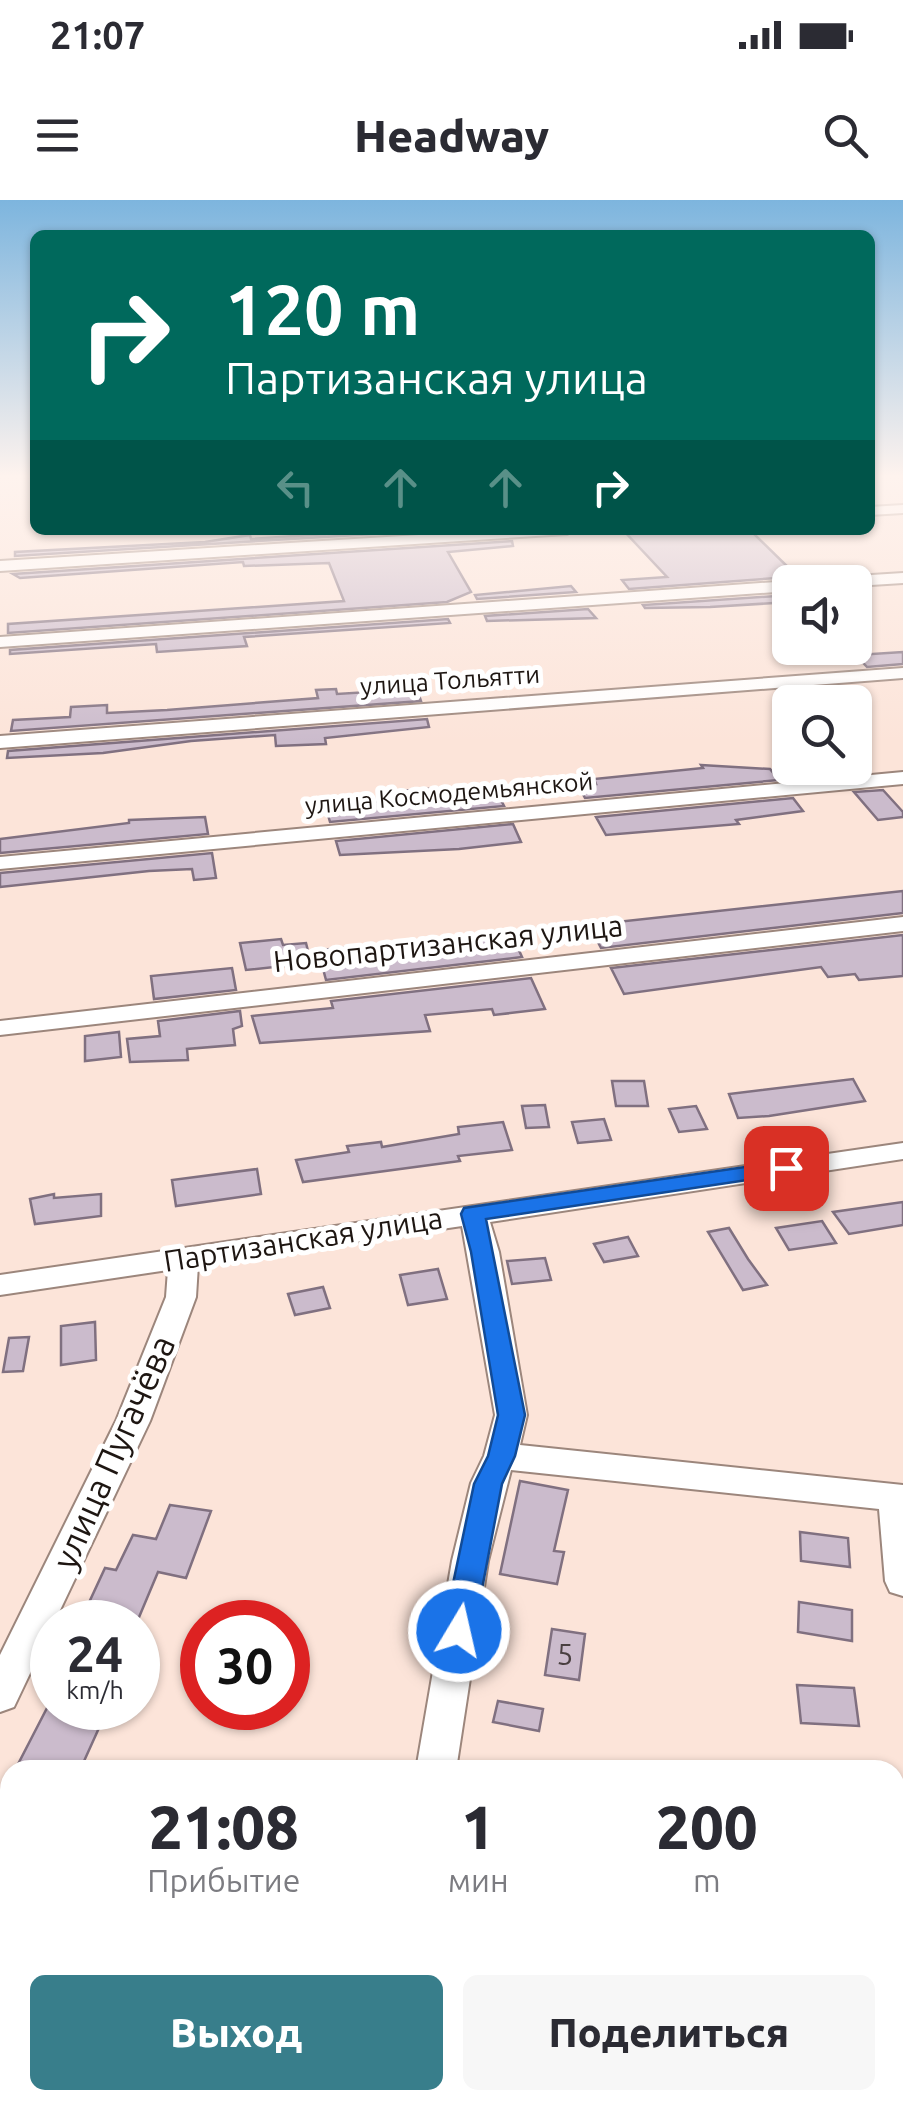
<!DOCTYPE html>
<html lang="ru">
<meta charset="utf-8">
<style>
:root{--surface:#fff;--page:#f7f7f7;--text:#2b2b33;--muted:#7c7c81;--accent:#387e8b}
body{margin:0;font-family:Ubuntu,sans-serif;background:var(--page);color:var(--text);height:100vh;display:flex;flex-direction:column;font-size:38px;white-space:nowrap}
*{box-sizing:border-box;margin:0}
p{font-size:32px;color:var(--muted)}
.icon{flex:none;width:55px;height:55px;fill:none;stroke:currentColor;stroke-width:2;stroke-linecap:round;stroke-linejoin:round}
.map{position:relative;flex:1;overflow:hidden}
.side{position:absolute;left:0px;top:1560px;width:905px;height:350px;display:flex;flex-direction:column;background:var(--surface);border-radius:30px 30px 0 0;box-shadow:0 2px 8px #0004}
.side>*{flex:none}
.hud{position:absolute;left:30px;top:30px;width:845px;height:305px;border-radius:15px;box-shadow:0 2px 8px #0004;background:#00695c;color:#fff;overflow:hidden}
.buttons{position:absolute;left:772px;top:365px;display:grid;gap:20px}
.buttons a{display:grid;place-items:center;width:100px;height:100px;border-radius:15px;background:var(--surface);box-shadow:0 2px 8px #0004;font-size:50px}
.speed{position:absolute;left:30px;top:1400px;display:flex;gap:20px;font-size:50px;font-weight:700;text-align:center}
.speed>*{display:grid;place-content:center;width:130px;height:130px;border-radius:50%;background:var(--surface);box-shadow:0 2px 8px #0004;line-height:1}
.speed small{font-size:25px;font-weight:400}
.speed .limit{border:15px solid #d22;background:#fff;color:#111}
.pin{position:absolute;display:grid;place-items:center;width:85px;height:85px;color:#fff;margin:-42px;border-radius:20px;box-shadow:0 5px 15px #0006}
.me{position:absolute;width:110px;margin:-55px;rotate:9deg;stroke-linejoin:round;filter:drop-shadow(0 0 8px #0008)}
.turn{display:flex;align-items:center;gap:35px;height:210px;padding:0 30px;font-size:45px}
.turn .icon{width:130px;height:130px;stroke-width:2.5}
.turn b{display:block;font-size:70px;line-height:85px}
.lanes{display:flex;align-items:center;height:95px;padding:0 30px;background:#0003;justify-content:center;gap:50px;direction:ltr}
.lanes .off{opacity:.35}
.eta{display:flex;justify-content:space-evenly;align-items:center;height:170px;text-align:center}
.eta b{font-size:60px;font-weight:800;line-height:70px}
.primary-button{display:flex;gap:20px;margin-top:auto;padding:20px 30px}
.primary-button a{flex:1;height:115px;border-radius:15px;background:var(--accent);color:#fff;font-size:40px;font-weight:800;line-height:115px;text-align:center}
.primary-button a+a{background:var(--page);color:var(--text)}
.status{display:flex;justify-content:space-between;align-items:center;height:70px;padding:0 50px;background:var(--surface);direction:ltr}
.status svg{height:28px;fill:currentColor}
header{display:flex;justify-content:space-between;align-items:center;height:130px;padding:0 30px;background:var(--surface);font-size:45px;font-weight:800}
.map>svg:first-child{display:block}
.building{fill:#cbbbcc;stroke:#807080;stroke-width:2.5}
.lines{fill:none;stroke-linecap:round;stroke-linejoin:round}
.minor-casing{stroke:#9c867c;stroke-width:4}
.minor{fill:#fff;fill-rule:evenodd}
.route{fill:#1a73e8;stroke:#114b97;stroke-width:2.5}
.labels{text-anchor:middle;dominant-baseline:central;stroke-width:10;stroke-linejoin:round;paint-order:stroke}
.far-street-label{font-size:25px;fill:#1e1612;stroke:#fff}
.street-label{font-size:30px;fill:#1e1612;stroke:#fff}
.near-number-label{font-size:30px;fill:#493f40}
.near-street-label{font-size:35px;fill:#1e1612;stroke:#fff}
</style>
<div class="status"><b>21:07</b><svg viewBox="0 0 49 12"><path d="M0 12V9h3v3zM5 12V6h3v6zM10 12V3h3v9zM15 12V0h3v12zM26 1h20v11H26zM47 4h2v5h-2z"/></svg></div>
<header><svg class="icon" aria-label="menu" viewBox="0 0 24 24"><path d="M4 6h16M4 12h16M4 18h16"/></svg>Headway<svg class="icon" aria-label="search" viewBox="0 0 24 24"><circle cx="10" cy="10" r="6"/><path d="M15 15l6 6"/></svg></header>
<div class="map">
<svg width="903" height="1910" viewBox="0 0 903 1910">
<rect width="100%" height="100%" fill="#fce4d9"/>
<g class="building">
<path d="M328,330h111l-424,26v-4l190,-10 45,-7 1,4 74,-5z"/>
<path d="M623,330h127l40,39v8l-161,12 -7,-9 45,-3z"/>
<path d="M512,341l1,5 -65,6 23,40 -24,10 -439,31v-9l336,-23 -15,-38 -85,3 -1,-4 -223,16 -7,-4z"/>
<path d="M571,386l5,6 -99,7 -2,-4z"/>
<path d="M790,395v7l-80,5 -65,1 -2,-3z"/>
<path d="M588,409l8,9 -109,3 -2,-5z"/>
<path d="M448,419l2,4 -206,14 3,9 -90,6 -1,-8 -146,10v-4z"/>
<path d="M903,452v12l-36,3 -11,-12z"/>
<path d="M336,489l1,5 80,-5 4,12 -410,30 2,-11 57,-3 1,-10 36,-2v8l60,-3 151,-12 -2,-8z"/>
<path d="M427,519l2,8 -104,11 1,6 -50,2 -1,-11 -84,6 -88,12 -96,5 1,-7z"/>
<path d="M701,565l69,4 9,11 -194,18 -7,-13 18,-1 -2,-5 109,-11z"/>
<path d="M438,588l2,8 57,-4 7,14 -174,16 -4,-14 64,-8 -2,-8z"/>
<path d="M883,590l20,22v5l-25,3 -24,-28z"/>
<path d="M793,598l10,13 -67,9 3,4 -133,11 -10,-18z"/>
<path d="M205,617l3,17 -208,19v-14l129,-16v-3z"/>
<path d="M513,624l8,18 -62,7 -119,6 -4,-14z"/>
<path d="M212,653l4,25 -22,2 -2,-11 -43,2 -149,16v-14z"/>
<path d="M903,691v22l-302,35 -12,-23z"/>
<path d="M512,735l10,22 -196,23 -8,-30 79,-7 2,5z"/>
<path d="M903,735v41l-44,4 -4,-6 -27,3 -7,-10 -197,27 -13,-26z"/>
<path d="M281,739l2,6 23,-2 5,20 -65,7 -6,-27z"/>
<path d="M232,768l4,22 -82,9 -3,-23z"/>
<path d="M531,778l14,31 -51,6 -2,-6 -67,6 5,16 -170,12 -8,-27 81,-8 -2,-7z"/>
<path d="M240,811l2,15 -9,3 2,16 -48,4 1,11 -58,2 -3,-23 33,-3 -2,-15z"/>
<path d="M119,832l2,25 -36,4v-25z"/>
<path d="M853,879l12,22 -96,15 -31,2 -9,-24z"/>
<path d="M612,881h32l4,25h-32z"/>
<path d="M545,905l4,22 -23,1 -4,-22z"/>
<path d="M696,906l11,23 -28,3 -10,-23z"/>
<path d="M604,919l7,21 -33,3 -6,-21z"/>
<path d="M503,922l9,28 -54,6 2,5 -157,21 -7,-22 53,-8 -2,-6 34,-4 1,5 77,-13 -1,-7z"/>
<path d="M257,969l4,25 -85,12 -4,-26z"/>
<path d="M54,994v4l47,-4v22l-66,8 -5,-25z"/>
<path d="M903,1002v23l-54,9 -16,-22z"/>
<path d="M822,1021l14,22 -47,7 -13,-22z"/>
<path d="M729,1028l19,31 19,26 -24,5 -35,-58z"/>
<path d="M628,1037l10,19 -34,6 -10,-18z"/>
<path d="M545,1058l6,22 -39,4 -5,-23z"/>
<path d="M438,1069l9,30 -39,6 -8,-30z"/>
<path d="M323,1087l7,21 -35,7 -7,-21z"/>
<path d="M95,1122l1,38 -35,5v-39z"/>
<path d="M29,1137l-6,34 -20,1 6,-34z"/>
<path d="M520,1281l48,9 -14,61 10,1 -7,32 -57,-10z"/>
<path d="M170,1305l41,6 -25,67 -28,-6 -21,50h-57l25,-54 11,2 17,-35 23,4z"/>
<path d="M800,1332l48,6 2,29 -49,-6z"/>
<path d="M799,1402l53,8v31l-54,-9z"/>
<path d="M552,1429l33,5 -6,46 -34,-5z"/>
<path d="M797,1485l57,3 5,38 -58,-3z"/>
<path d="M498,1501l45,8 -4,22 -46,-9z"/>
<path d="M47,1508h61l-28,62h-65z"/>
</g>
<g class="lines">
<defs>
<g id="minor">
<path d="M903,305v8l-33,2v-8z"/>
<path d="M499,330h75l-7,4 -567,37v-10z"/>
<path d="M903,373v10l-48,3v-4h-23l8,-5z"/>
<path d="M790,381l5,1h-5v9l-790,56v-10z"/>
<path d="M903,468v10l-903,70v-12z"/>
<path d="M903,572v12l-903,85v-12z"/>
<path d="M903,717v14l-903,104v-14z"/>
<path d="M903,943v16l-413,63 9,30 28,163 -7,30 383,40v111l-13,-4 -5,-11 -6,-72 -368,-39 -23,91 -32,209h-40l36,-209 19,-78 13,-27 11,-41 -33,-189 -264,39 -2,32 -46,124 -136,286 -14,5v-57l116,-234 50,-124 2,-27 -168,25v-20z"/>
<path d="M353,1900h48l-3,10h-48z"/>
</g>
</defs>
<use href="#minor" class="minor-casing"/>
<use href="#minor" class="minor"/>
</g>
<linearGradient id="sky" x2="0" y2="1"><stop stop-color="#7db5de"/><stop offset="0.51" stop-color="#fef3ee"/><stop offset="1" stop-color="#fef3ee" stop-opacity="0"/></linearGradient>
<rect width="903" height="542" fill="url(#sky)"/>
<path class="route" d="M786,961l11,7 -3,5 -308,46 39,196 -10,41 -13,28 -28,147 -4,9 -11,4 -11,-4 -5,-9 31,-147 14,-28 10,-41 -27,-163 -10,-38 3,-6z"/>
<g class="labels">
<g class="far-street-label">
<text transform="translate(450 480) rotate(-4)">улица Тольятти</text>
<text transform="translate(449 593) rotate(-5)">улица Космодемьянской</text>
</g>
<g class="street-label">
<text transform="translate(448 743) rotate(-6)">Новопартизанская улица</text>
<text transform="translate(303 1039) rotate(-9)">Партизанская улица</text>
</g>
<g class="near-number-label">
<text x="565" y="1454">5</text>
</g>
<g class="near-street-label">
<text transform="translate(113 1252) rotate(-66)">улица Пугачёва</text>
</g>
</g>
</svg>
<div class="buttons">
<a><svg class="icon" aria-label="sound" viewBox="0 0 24 24"><path d="M4 9h4l5-4v14l-5-4H4zM17 9q2 3 0 6"/></svg></a>
<a><svg class="icon" aria-label="search" viewBox="0 0 24 24"><circle cx="10" cy="10" r="6"/><path d="M15 15l6 6"/></svg></a>
</div>
<div class="speed"><div>24<small>km/h</small></div><div class="limit">30</div></div>
<div class="pin" style="left:786px;top:968px;background:#d93025"><svg class="icon" aria-label="arrive" viewBox="0 0 24 24"><path d="M6 21V4h12l-3 4 3 4H6"/></svg></div>
<svg class="me" style="left:459px;top:1431px" viewBox="-20 -20 40 40"><circle r="17" fill="#1a73e8" stroke="#fff" stroke-width="3"/><path d="M0-11L8 9 0 5-8 9z" fill="#fff"/></svg>
<div class="hud">
<div class="turn"><svg class="icon" aria-label="right" viewBox="0 0 24 24"><path d="M7 20v-9h11M14 6l5 5-5 5"/></svg><div><b>120 m</b>Партизанская улица</div></div>
<div class="lanes"><svg class="icon off" aria-label="left" viewBox="0 0 24 24"><path d="M17 20v-9H6M10 6l-5 5 5 5"/></svg><svg class="icon off" aria-label="ahead" viewBox="0 0 24 24"><path d="M12 20V5M6 11l6-6 6 6"/></svg><svg class="icon off" aria-label="ahead" viewBox="0 0 24 24"><path d="M12 20V5M6 11l6-6 6 6"/></svg><svg class="icon" aria-label="right" viewBox="0 0 24 24"><path d="M7 20v-9h11M14 6l5 5-5 5"/></svg></div>
</div>
<section class="side">
<div class="eta">
<div><b>21:08</b><p>Прибытие</p></div>
<div><b>1</b><p>мин</p></div>
<div><b>200</b><p>m</p></div>
</div>
<div class="primary-button"><a>Выход</a><a>Поделиться</a></div>
</section>
</div>
